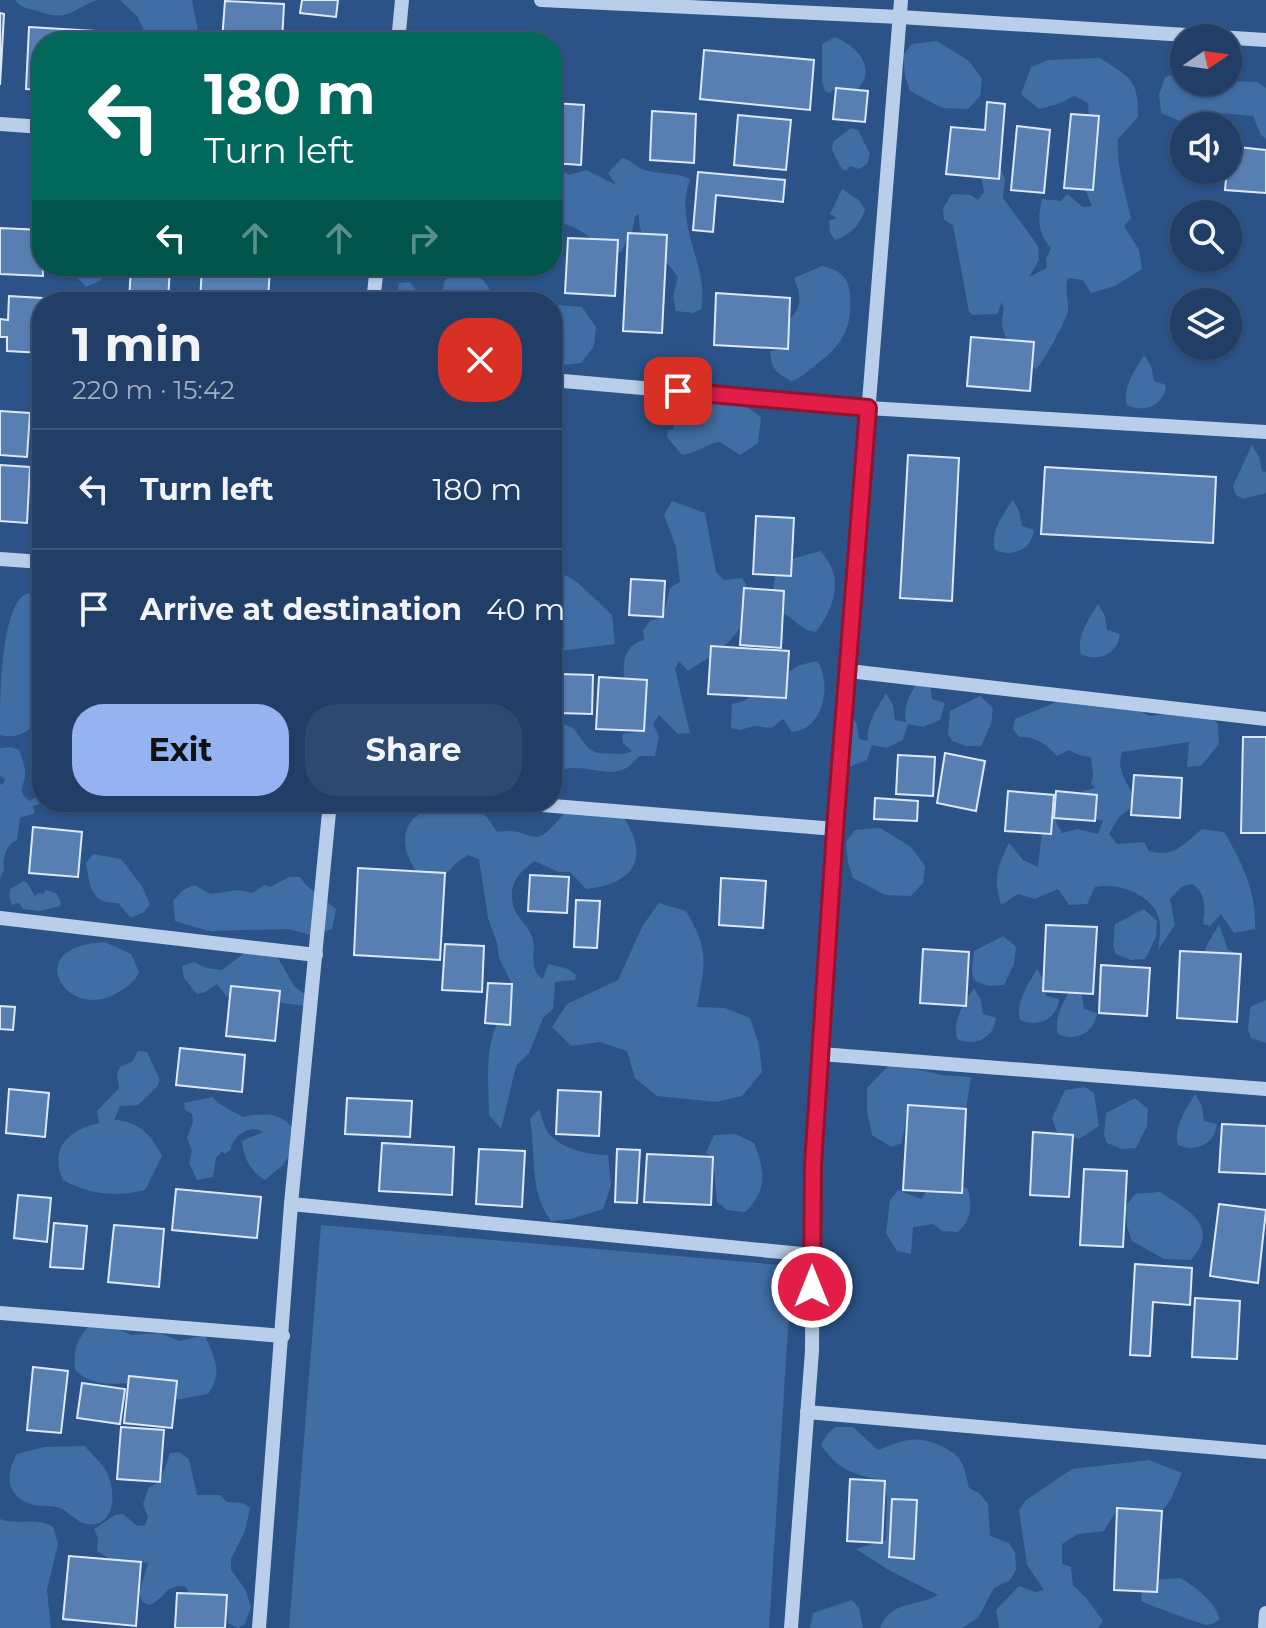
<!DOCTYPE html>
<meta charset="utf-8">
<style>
:root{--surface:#203e66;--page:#2d496f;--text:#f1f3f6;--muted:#a2aebf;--line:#3d577a;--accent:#95b2f1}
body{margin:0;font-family:Montserrat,sans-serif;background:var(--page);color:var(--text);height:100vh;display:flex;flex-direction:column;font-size:30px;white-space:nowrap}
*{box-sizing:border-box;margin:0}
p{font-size:26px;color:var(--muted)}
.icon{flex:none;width:44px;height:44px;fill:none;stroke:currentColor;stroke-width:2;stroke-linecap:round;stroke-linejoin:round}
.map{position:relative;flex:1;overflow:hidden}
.sheet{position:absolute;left:32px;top:292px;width:530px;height:520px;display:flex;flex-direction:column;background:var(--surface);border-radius:32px;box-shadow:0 2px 6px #0004,0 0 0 2px var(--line)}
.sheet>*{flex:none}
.top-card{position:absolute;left:32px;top:32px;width:530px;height:244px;border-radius:32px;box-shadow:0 2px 6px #0004,0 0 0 2px var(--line);background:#00695c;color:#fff;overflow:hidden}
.needle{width:52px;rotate:77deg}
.controls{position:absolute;left:1170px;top:24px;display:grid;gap:16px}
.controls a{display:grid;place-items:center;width:72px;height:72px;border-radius:50%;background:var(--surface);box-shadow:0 2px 6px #0004,0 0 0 2px var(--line);font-size:40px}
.pin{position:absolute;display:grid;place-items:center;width:68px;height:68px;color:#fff;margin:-34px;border-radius:16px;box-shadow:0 4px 12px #0006}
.me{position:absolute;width:88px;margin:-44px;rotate:0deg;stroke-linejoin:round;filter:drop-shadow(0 0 6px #0008)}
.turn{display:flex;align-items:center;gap:28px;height:168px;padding:0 40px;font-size:36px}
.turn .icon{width:104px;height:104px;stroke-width:2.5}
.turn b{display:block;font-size:56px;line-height:68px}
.lanes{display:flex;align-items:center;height:76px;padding:0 40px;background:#0003;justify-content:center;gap:40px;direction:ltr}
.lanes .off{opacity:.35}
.round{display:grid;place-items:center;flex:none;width:84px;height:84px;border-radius:32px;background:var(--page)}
.overview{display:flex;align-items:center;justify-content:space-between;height:136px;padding:0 40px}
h1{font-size:48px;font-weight:700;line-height:60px}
.primary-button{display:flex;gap:16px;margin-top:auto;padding:16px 40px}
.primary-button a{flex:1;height:92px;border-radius:32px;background:var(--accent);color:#111;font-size:32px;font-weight:700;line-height:92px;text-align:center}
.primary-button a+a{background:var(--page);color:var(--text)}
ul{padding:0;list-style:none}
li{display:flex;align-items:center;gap:24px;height:120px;padding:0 40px;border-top:2px solid var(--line)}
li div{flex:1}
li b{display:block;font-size:30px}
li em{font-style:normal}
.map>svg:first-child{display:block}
.green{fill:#406da4}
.building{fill:#577fb1;stroke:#dce8f7;stroke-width:2}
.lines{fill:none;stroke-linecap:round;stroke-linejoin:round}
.minor{stroke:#b9cee8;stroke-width:14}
.route-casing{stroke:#92132f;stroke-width:20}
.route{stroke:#e11d48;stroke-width:14}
</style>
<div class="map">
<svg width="1266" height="1628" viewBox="0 0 1266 1628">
<rect width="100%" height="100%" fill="#2b5388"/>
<g class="green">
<path d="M15,0h82c-28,11 -29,22 -60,11 -9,-3 -16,-3 -22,-11z"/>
<path d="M120,0h72l8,42h-50l-13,-26z"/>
<path d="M835,37c22,9 43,32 22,53l-21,-2 -6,5 -5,-2 -3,-10v-37z"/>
<path d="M937,41l32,20 13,18 -2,17 -12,13 -26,-1 -32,-17 -5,-15 -2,-21 9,-11z"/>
<path d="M1100,58c29,19 39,21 38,59l-20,22c-2,27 7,52 13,79l-7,8 15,24 3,19 -27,17 -24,7 -8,-13 -15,-2c-4,10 1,22 0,33 -1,8 -26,54 -32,58 -16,-8 -34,-28 -34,-48 0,-8 3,-11 0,-19l-5,12 -24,1 -4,-3 -16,-87 -9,-5 -1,-12 9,-14 19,1 7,5 6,-8 -3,-18 18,-7 6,11 -2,20 35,48 1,14 -10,17 18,-9 -1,-9 5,-11c-13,-14 -14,-31 -9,-49l19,2 6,-7 16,13 9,-1 -10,-24 8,-50 -2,-29 -14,-7 -16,8 -19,5 -18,-15 10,-27 17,-7z"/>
<path d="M1184,71v11h44v-9l5,8 24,1 9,6v51l-5,-4 -8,-19 -44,-4 -24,11 -24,-10 -2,-18 6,-18z"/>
<path d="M851,128l7,2 12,24 -3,10 -8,5 -9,-3 -4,5 -4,-2 -10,-19 1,-8z"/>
<path d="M622,158c10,2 14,10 23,12 15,5 31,2 45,9 -17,48 20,87 11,130l-8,4 -17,-2 -3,-14 5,-19c-15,-27 -40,-30 -39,-64l-4,2 -2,12 -12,24 -12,3c-13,-15 -36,-33 -57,-33l3,-40 -3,-1v-16l17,10 17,-5 30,15 -8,-12z"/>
<path d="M842,189l18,12 5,9c-5,15 -15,25 -30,30l-5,-7 -1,-12 8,-3 -7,-4z"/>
<path d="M75,266h34l-9,15 -14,6 -9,-10z"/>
<path d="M467,266c13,11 25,18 24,36h-63l15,-10 1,-10 10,-11z"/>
<path d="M822,266c17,4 26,10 28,28 3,31 -7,51 -32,69 -9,7 -15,14 -26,18 -15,-7 -21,-12 -22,-30l18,-2 1,-29c14,-13 12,-25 5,-42z"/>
<path d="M410,282l15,20h-29l3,-19z"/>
<path d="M559,305l23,2 14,20 -2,19 -13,17 -17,2 -12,-8v-46z"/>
<path d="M1144,355l7,11 3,15 12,4c-1,19 -21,29 -39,20 -5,-17 8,-35 17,-50z"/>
<path d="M689,383l35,3 18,18 19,13 -3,26 -18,12 -20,-13c-14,2 -23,11 -38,13l-15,-18 1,-7 6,-1 -1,-11 -6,-2 -6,-9 4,-7z"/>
<path d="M1252,445l7,12 3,14 4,1v21l-23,6 -7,-4 -3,-9z"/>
<path d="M1013,500l6,11 3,15 12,4c-2,19 -21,28 -39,20 -5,-18 8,-36 18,-50z"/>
<path d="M672,501l33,12 11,59 8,8 18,-2c5,6 4,9 5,17 3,40 -29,56 -59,76l-9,-10 -4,8 15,64 -12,1 -19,-19 -6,9 6,13 -4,19h-16c-20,27 -39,11 -67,12 -6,0 -13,3 -20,5v-53l21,8 16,21 8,4 28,1 7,-3 -9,-8 -1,-9 22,-3 3,-51 -23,-2c-1,-18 1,-33 20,-38l-1,-10 7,-9 13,-4 7,-29 10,-6 -4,-35 -12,-32z"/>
<path d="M820,551c25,25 15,56 -4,81 -15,-2 -20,-12 -33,-19l1,-22 -11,-1 2,-14h16l1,-17z"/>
<path d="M552,568l25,14 35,33 3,29 -55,7 -8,7z"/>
<path d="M36,592l6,3v121c-11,14 -23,24 -42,19 0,-31 0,-123 24,-140 4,-2 8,-2 12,-3z"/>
<path d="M1098,604l7,12 2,14 13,4c-2,19 -21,29 -39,20 -5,-17 8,-35 17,-50z"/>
<path d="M817,661c16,23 6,69 -25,71l-9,-13 -12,9 -17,-2 -14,4 -9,-2 1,-24 12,-3 6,-5 36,2 2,-26 12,-7z"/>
<path d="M923,673l7,12 2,14 13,4 -5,17 -17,7 -15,-3 -5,16 -17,8 -14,-3 -5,15 -18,7 -16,-3c-5,-18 8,-36 17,-51l7,12 2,14 9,2c-3,-16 10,-34 18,-48l7,12 2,15 11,2c-5,-17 9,-35 17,-49z"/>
<path d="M980,696l13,12 -2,16 -10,22h-15l-14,-5 -4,-7 2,-23z"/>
<path d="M1059,701l71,4 19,11 52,-6 17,14 1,20 -18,22 -14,1 2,-25 -67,10c-7,22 9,32 14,52l-17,13 -10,17 8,10 27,-2 5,9c27,7 34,-7 53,-22l22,3c18,30 33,61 31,97l-21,4 -13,-19 -11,12 -7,-2c2,-16 4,-30 -11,-40l-11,3 -11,12 5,26 -17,25c1,-8 3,-18 2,-26 -3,-29 -41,-42 -65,-37l-8,17 -18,1 -11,-16 -23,10 -17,-5 -17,11c-8,-27 -4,-38 8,-62l14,17 15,7 5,-43 11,-6 8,15 15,-4 21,5 5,-13 -11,-3 -9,-27 12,-3 -4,-5 2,-7 -2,-19 -12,-2 -10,-5 -12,6c-10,-11 -23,-21 -38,-19l-6,-8 2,-10z"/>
<path d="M11,747l8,3c3,8 7,19 6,27 -3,12 -7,17 5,24l12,-9v10h5l-14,4 2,7 -15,5 -3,22c-11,4 -15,19 -13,30l-4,8v-93l4,-2 1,-4 -5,-3v-28z"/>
<path d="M455,802c23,0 31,13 42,30 38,-7 33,25 67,-19l60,5c27,42 8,66 -38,71l-16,-17h-12l-23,-11c-17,11 -28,25 -21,47 4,11 16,19 19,32 3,14 -5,30 10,39l5,-15 20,5 8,6 -1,5 -20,2 -2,27 -10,9 -14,35 -13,13 -15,63 -12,-14c0,-29 -5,-64 8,-91h13l2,-40 -13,-26 -2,-15 -9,-25 -9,-59 -11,-4 -12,8 -17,19 -19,-3c-4,-9 -13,-21 -14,-30 -7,-33 24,-43 49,-47z"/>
<path d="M880,828l31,19 14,19 -2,17 -12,13 -26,-1 -32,-17 -5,-15 -2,-21 9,-12z"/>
<path d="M93,854l28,5 21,27 8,18 -6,8 -13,6 -13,-15c-28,1 -28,-17 -32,-40z"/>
<path d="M289,877h11l6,8 30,24 -4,20 -22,6 -21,-6 -80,2 -34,-10 -2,-20 10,-11 11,-5 17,9 26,-4 16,3 11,-8 6,2z"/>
<path d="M24,881l4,3 7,12 3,-3 5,1 3,-4 10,3 5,9 -1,4 -20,5 -17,-2 -4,-6 -7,2 -3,-9 1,-7z"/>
<path d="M659,903l27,8c24,41 19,51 11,96l28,1 25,10 9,27 3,27 -20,24 -26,6 -59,-6 -22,-18 -8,-27 -27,-9 -29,4 -19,-19 15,-23 51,-24 25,-55z"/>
<path d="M1144,909l13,12 -1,16 -11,22 -14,1 -15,-6 -3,-7 2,-23z"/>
<path d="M1219,924l9,26 13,4 -41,11 8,-22z"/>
<path d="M1003,936l13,11 -2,17 -10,21 -15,1 -14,-5 -3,-8 2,-22z"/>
<path d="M105,942l26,12 8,18c-4,10 -12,15 -22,21 -50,30 -99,-47 -12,-51z"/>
<path d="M247,951l30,5 17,30 14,11 -3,9 -23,-3 -3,-2 1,-10 -53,6 -10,-13 -12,8 -8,2 -13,-16 -2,-12 12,-4 12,6 16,2z"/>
<path d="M1037,969l7,12 2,15 13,3c-2,20 -21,29 -39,21 -5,-18 8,-35 17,-51z"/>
<path d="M1074,983l8,12 2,14 13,4c-2,20 -22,29 -39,21 -5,-18 8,-36 16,-51z"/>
<path d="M974,988l7,12 2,14 13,4c-2,20 -21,29 -39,21 -5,-18 7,-36 17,-51z"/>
<path d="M1266,1000v43l-15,-5 -3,-8 2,-23z"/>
<path d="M138,1051l9,1 13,28 -3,7 -19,18 -18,1 -6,14c24,1 38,15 48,36l-17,34c-29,7 -55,5 -82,-10 -14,-32 5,-50 36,-57l-2,-12 22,-23 -2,-15 4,-7 11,-4z"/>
<path d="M891,1063l50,12 30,2 -5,32 -58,-4 -6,38 -11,4 -19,-12 -5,-23v-24z"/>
<path d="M1085,1087l9,6 5,33 -20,13 -22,-7 -5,-14 13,-28z"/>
<path d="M1195,1094l7,12 2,15 13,3c-2,20 -21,29 -39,21 -5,-18 8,-36 17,-51z"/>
<path d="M212,1097l9,8 22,12c27,-6 48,-3 56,26l-16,22 -18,15c-14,-8 -22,-23 -23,-39l21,-9c-12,-8 -30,3 -32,17l-6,5 -3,-3 -6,7 -3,19 -16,3 -8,-17 3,-12 -5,-13 6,-16 -1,-8 -7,-4 -1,-7z"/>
<path d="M1135,1098l13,11 -1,17 -11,22 -14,1 -15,-6 -3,-7 2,-23z"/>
<path d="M539,1109c3,7 5,18 9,24 14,16 40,22 60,22l3,30 -8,24 -32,10 -20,2c-22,-29 -15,-67 -21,-102z"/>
<path d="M735,1134l19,9c11,29 14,47 -9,69l-18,-2 -10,-8 -4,-44 -7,-5 8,-18z"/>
<path d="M949,1178l19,11c4,17 4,30 -10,43l-16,-1 -9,-7 -20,3 -2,27 -14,-3 -11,-18 4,-33 8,-10 23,9 15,-19z"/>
<path d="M1160,1192c28,18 61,34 31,68l-27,-1 -32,-18 -5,-14 -1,-21 9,-12z"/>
<path d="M321,1225l471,41 -23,362h-480z"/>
<path d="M88,1327h26l17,8 29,-2 19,8 26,-6c9,23 19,37 3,59l-33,6 -45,-24 -2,7c-18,2 -40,1 -53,-13 -1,-19 0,-28 13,-43z"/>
<path d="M836,1427h17l25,23c25,-10 37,-15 61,-5 23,10 25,19 30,43l10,5 9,11 2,32 19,7 6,9 1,18 -6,10 -16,8 -16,30 -16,10h-82c12,-29 35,-20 58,-33l-51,-26 -31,-20 30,-9c-1,-20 3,-39 -1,-59 -31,-7 -45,-9 -64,-36l6,-11z"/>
<path d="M85,1446c6,8 15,15 20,23 12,19 12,60 -19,55 -9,-2 -17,-12 -26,-16 -9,-3 -20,-1 -30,-4 -25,-9 -24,-31 -13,-50l27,-7z"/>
<path d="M179,1452l10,7 8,36h23l7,7 15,1 8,5 -5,23 -14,28v11l14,19 6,18 -6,17 -7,4 -10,-5 -2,-27 -36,-2 -5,-8c-22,-1 -18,12 -36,19l-6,-3 -4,-9 9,-30 -38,-4 -13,-8 1,-13 -4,-9 21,-14 8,-1 14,12 8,-1 3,-8 -5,-13 6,-17 11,-5 10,-29z"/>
<path d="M1149,1460l33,13 -12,28 -8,10 -44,-3 -14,23 -26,3 -16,10v20l9,3 2,18 13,13 17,23 -5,7h-99l-3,-18 23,-24 16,6 9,-2 -17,-25 -8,-55 7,-10 46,-31z"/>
<path d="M0,1519c21,7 34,-3 53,8l5,17 -11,46 4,38h-51z"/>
<path d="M1181,1578c15,10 34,23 39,42 -5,2 -7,4 -12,5 -5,0 -60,-20 -67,-24l1,-10 9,-11z"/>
<path d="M852,1600l7,8 4,20h-53l3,-15z"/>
</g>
<g class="building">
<path d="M302,0h36l-2,17 -36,-4z"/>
<path d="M225,1l59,3 -2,38 -60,-2z"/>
<path d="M0,13l4,1 -4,71z"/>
<path d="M29,27l66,4 -1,11h-52v48l-16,-1z"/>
<path d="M704,50l110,10 -4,50 -110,-11z"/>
<path d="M552,54l7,1 -2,42h-5z"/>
<path d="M836,88l32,3 -3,31 -32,-3z"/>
<path d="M987,102l18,2 -6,75 -53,-5 5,-47 34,3z"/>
<path d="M552,103l32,2 -3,60 -29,-2z"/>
<path d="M652,111l44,3 -2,49 -44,-3z"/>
<path d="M1071,114l28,2 -6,74 -29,-2z"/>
<path d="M738,115l53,5 -5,50 -52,-5z"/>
<path d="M1017,126l33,4 -6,63 -33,-3z"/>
<path d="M1183,137l1,33h38v4l-39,-1z"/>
<path d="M1229,146l37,4v43l-41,-3z"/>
<path d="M698,172l87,8 -2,22 -67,-7 -3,37 -20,-2z"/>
<path d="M0,228l42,2 1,46 -43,-2z"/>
<path d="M628,233l39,2 -5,98 -39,-2z"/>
<path d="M568,238l50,2 -3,56 -50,-3z"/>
<path d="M131,266h39l-2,36h-39z"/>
<path d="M202,266h68l-2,36h-68z"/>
<path d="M716,293l74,5 -2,51 -74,-4z"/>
<path d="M9,296l50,3v3h-17v51l-35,-2v-14h-7v-18l8,1z"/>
<path d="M971,337l63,5 -4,49 -63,-5z"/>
<path d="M0,411l30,2 -3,44 -27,-2z"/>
<path d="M908,455l51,3 -7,143 -52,-3z"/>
<path d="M0,465l30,2 -3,56 -27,-2z"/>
<path d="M1045,467l171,10 -3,66 -172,-9z"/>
<path d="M756,516l38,2 -3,58 -38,-2z"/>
<path d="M631,579l34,2 -2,36 -34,-2z"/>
<path d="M744,588l40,3 -3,57 -41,-3z"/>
<path d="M711,646l78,5 -3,47 -78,-4z"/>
<path d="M560,674l33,1 -1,39 -34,-1z"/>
<path d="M599,677l48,3 -3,51 -48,-2z"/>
<path d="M1243,737h23v96h-25z"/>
<path d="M945,753l40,8 -9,50 -39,-8z"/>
<path d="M898,755l37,2 -2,39 -37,-2z"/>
<path d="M1134,775l48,3 -2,40 -49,-3z"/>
<path d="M1008,791l46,4 -3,39 -46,-3z"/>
<path d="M1056,791l41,4 -2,26 -41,-3z"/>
<path d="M875,798l43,3 -1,20 -43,-2z"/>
<path d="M33,827l49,5 -4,45 -49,-4z"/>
<path d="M358,868l87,5 -5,87 -86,-5z"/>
<path d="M530,875l39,2 -2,36 -39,-2z"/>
<path d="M721,878l45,3 -3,47 -44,-3z"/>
<path d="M576,900l24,1 -3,47 -23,-1z"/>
<path d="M1046,925l51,2 -4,67 -50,-3z"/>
<path d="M445,944l39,2 -2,46 -40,-2z"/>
<path d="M923,949l46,3 -3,54 -46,-3z"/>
<path d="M1180,951l61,3 -4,68 -60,-4z"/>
<path d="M1101,965l49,3 -3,48 -48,-3z"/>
<path d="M488,983l24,1 -2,41 -25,-2z"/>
<path d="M231,986l49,5 -5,50 -49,-5z"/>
<path d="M0,1006l15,1 -2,23 -13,-1z"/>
<path d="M180,1048l65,7 -3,37 -66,-7z"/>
<path d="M9,1089l40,4 -4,44 -39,-4z"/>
<path d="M558,1090l43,2 -2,44 -43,-2z"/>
<path d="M347,1098l65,3 -2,36 -65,-3z"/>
<path d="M908,1105l58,4 -4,84 -59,-3z"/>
<path d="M1222,1124l44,2v48l-47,-2z"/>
<path d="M1033,1132l40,3 -4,62 -39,-2z"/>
<path d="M382,1143l72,4 -2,48 -73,-4z"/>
<path d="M479,1149l46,2 -3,56 -46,-3z"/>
<path d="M617,1149l23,1 -3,53 -22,-1z"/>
<path d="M647,1154l66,3 -2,48 -67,-3z"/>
<path d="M1084,1169l43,2 -4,76 -43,-2z"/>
<path d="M176,1189l85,8 -4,41 -85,-8z"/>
<path d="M18,1195l33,3 -4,44 -33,-4z"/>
<path d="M1219,1204l47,6 -8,73 -48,-7z"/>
<path d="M54,1223l33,3 -4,43 -33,-2z"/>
<path d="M114,1225l50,4 -5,58 -51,-5z"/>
<path d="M1135,1264l57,4 -2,37 -37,-3 -3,54 -20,-1z"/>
<path d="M1195,1298l45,3 -3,58 -45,-2z"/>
<path d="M33,1367l35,4 -7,62 -34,-3z"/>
<path d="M129,1376l48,5 -5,47 -48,-5z"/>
<path d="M82,1383l43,6 -5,35 -43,-6z"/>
<path d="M121,1427l43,3 -4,52 -43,-3z"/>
<path d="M850,1479l35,2 -3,62 -35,-2z"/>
<path d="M892,1499l25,1 -3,59 -25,-2z"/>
<path d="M1117,1508l45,3 -5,81 -43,-2z"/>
<path d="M69,1556l72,6 -5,64 -73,-7z"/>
<path d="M177,1593l50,2 -2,33h-50z"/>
</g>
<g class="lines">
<g class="minor">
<path d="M541,0l359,17 366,23"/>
<path d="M398,42l4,-42"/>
<path d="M0,124l42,3"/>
<path d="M373,302l4,-36"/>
<path d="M552,380l316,28 398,24"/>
<path d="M0,559l42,3"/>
<path d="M849,671l417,48"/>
<path d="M504,802l331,27"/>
<path d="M0,918l316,37"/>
<path d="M821,1054l445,35"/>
<path d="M291,1204l521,51"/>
<path d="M0,1313l283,23"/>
<path d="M807,1412l459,40"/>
<path d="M259,1628l32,-424 39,-402"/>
<path d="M791,1628l21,-277 1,-186 22,-336 66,-829"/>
<path d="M1265,1628l1,-15"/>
</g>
</g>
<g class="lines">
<defs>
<path id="route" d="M678,391l190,17 -33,421 -22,336 -1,122"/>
</defs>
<use href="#route" class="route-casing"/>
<use href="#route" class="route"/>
</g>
</svg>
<div class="controls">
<a><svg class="needle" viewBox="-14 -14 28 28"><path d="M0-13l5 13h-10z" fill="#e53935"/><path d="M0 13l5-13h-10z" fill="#a2aebf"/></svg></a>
<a><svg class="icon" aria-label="sound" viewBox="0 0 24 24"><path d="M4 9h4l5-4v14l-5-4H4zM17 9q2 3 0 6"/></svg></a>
<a><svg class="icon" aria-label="search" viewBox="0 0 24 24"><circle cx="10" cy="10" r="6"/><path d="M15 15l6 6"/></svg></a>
<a><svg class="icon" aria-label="layers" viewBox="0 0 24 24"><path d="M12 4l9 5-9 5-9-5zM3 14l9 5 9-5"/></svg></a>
</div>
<div class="pin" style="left:678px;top:391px;background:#d93025"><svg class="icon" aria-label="arrive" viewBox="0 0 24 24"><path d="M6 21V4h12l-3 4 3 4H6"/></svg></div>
<svg class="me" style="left:812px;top:1287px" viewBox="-20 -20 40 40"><circle r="17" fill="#e11d48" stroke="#fff" stroke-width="3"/><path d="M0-11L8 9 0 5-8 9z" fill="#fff"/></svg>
<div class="top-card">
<div class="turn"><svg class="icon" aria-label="left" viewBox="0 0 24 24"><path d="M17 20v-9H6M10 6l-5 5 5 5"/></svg><div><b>180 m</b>Turn left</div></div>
<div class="lanes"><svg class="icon" aria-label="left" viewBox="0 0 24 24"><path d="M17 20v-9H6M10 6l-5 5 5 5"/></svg><svg class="icon off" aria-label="ahead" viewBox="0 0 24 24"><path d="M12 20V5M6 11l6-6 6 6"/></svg><svg class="icon off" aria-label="ahead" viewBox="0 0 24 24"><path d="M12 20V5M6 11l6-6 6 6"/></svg><svg class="icon off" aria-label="right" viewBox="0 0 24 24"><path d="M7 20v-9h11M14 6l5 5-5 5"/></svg></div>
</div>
<section class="sheet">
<div class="overview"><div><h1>1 min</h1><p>220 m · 15:42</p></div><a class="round" style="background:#d93025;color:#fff"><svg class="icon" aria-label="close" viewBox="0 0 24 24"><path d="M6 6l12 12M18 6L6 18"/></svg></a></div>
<ul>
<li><svg class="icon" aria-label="left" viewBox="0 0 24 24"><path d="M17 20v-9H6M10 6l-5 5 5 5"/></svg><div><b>Turn left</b></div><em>180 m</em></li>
<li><svg class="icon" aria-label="arrive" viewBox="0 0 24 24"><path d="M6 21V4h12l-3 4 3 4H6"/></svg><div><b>Arrive at destination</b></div><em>40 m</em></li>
</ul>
<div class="primary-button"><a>Exit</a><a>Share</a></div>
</section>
</div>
